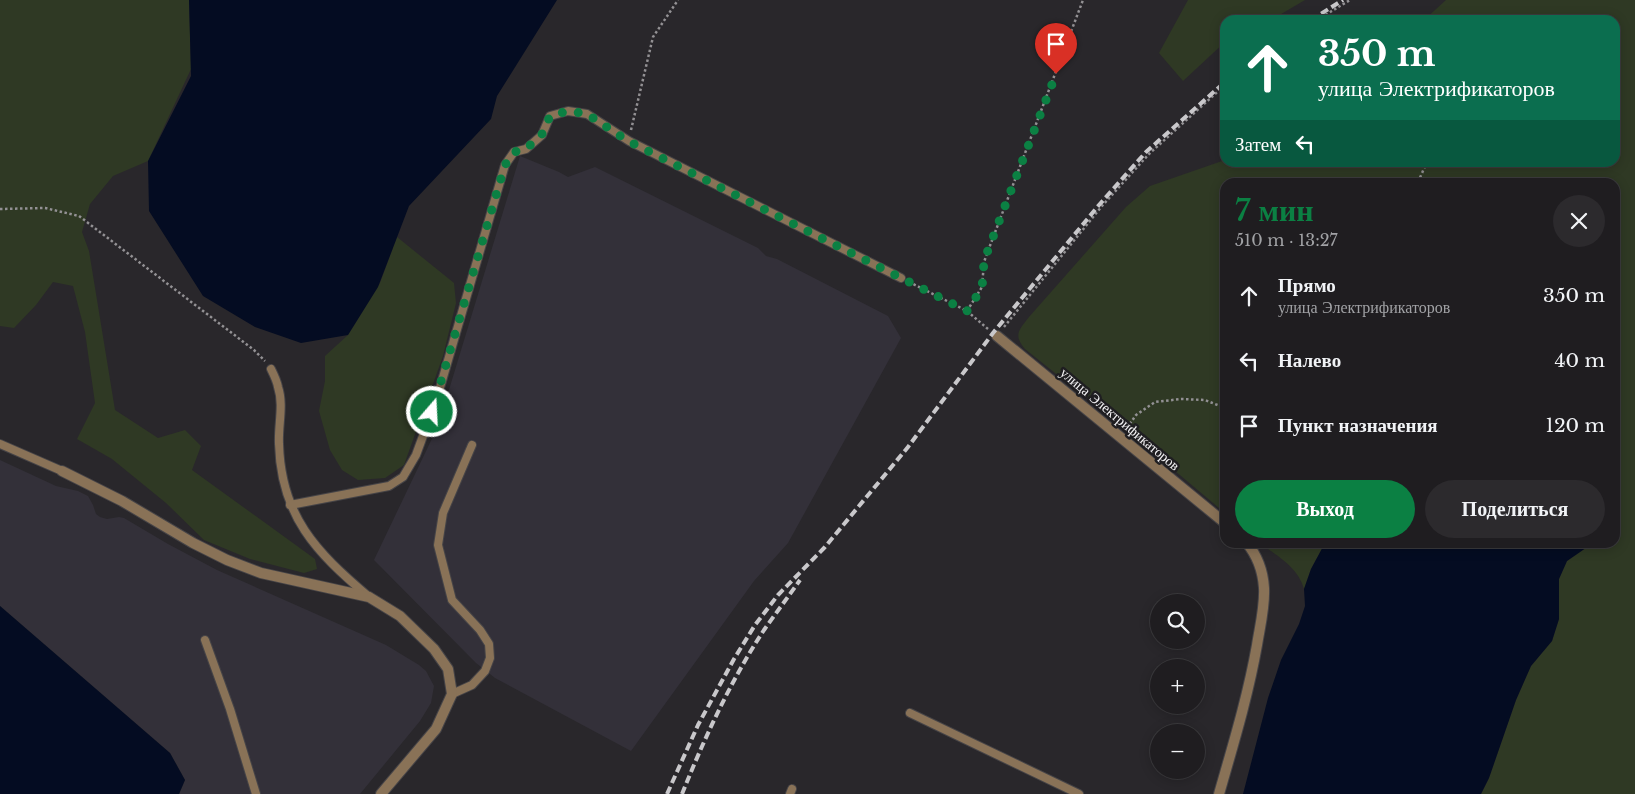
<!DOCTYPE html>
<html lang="ru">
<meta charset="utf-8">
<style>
:root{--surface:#1f1d20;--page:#2c2a2d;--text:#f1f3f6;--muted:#a1a2a5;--line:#3c3b3e;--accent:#0b8043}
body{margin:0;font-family:"Libre Baskerville",serif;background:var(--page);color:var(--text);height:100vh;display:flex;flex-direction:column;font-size:19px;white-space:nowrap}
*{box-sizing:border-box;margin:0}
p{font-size:16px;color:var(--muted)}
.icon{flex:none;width:28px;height:28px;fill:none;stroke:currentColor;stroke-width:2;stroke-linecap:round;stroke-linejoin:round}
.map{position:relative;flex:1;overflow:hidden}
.panel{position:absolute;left:1220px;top:178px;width:400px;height:370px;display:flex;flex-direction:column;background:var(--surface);border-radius:15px;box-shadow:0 2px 12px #0003,0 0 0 1px var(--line)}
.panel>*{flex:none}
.guide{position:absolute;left:1220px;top:15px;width:400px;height:152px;border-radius:15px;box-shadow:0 2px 12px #0003,0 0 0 1px var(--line);background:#0b6e4f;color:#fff;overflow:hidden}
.buttons{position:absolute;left:1150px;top:594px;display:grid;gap:10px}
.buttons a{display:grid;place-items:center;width:55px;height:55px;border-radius:50%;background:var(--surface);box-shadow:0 2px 12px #0003,0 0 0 1px var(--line);font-size:25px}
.pin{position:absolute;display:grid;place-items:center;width:42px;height:42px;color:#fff;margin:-51px -21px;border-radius:50% 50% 50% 0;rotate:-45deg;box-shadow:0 0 5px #0007}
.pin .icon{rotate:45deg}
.me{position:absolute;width:55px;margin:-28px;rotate:19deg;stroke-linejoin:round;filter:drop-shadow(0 0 4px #0008)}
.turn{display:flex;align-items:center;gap:18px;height:105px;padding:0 15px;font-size:22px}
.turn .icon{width:65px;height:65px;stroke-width:2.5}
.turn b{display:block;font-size:35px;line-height:42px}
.then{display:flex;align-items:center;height:48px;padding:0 15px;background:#0003;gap:10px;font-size:19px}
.round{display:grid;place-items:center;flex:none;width:52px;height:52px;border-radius:26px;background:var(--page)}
.headline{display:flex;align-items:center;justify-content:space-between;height:85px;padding:0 15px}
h1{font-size:30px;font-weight:600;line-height:38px;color:var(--accent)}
.cta{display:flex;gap:10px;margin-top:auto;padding:10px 15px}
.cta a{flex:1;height:58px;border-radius:30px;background:var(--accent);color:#fff;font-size:20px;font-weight:600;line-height:58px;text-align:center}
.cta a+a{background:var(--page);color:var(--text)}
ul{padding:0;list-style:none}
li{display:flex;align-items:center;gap:15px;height:65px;padding:0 15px}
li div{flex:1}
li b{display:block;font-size:19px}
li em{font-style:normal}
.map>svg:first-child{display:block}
.built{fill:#333039}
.green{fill:#2f3924}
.water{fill:#040c22}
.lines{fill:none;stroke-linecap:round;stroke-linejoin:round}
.lane-casing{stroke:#464447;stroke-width:10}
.street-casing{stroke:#464447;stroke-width:12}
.path{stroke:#939194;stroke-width:2.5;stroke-dasharray:2.5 2.5;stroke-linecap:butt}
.lane{stroke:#897257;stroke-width:8}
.street{stroke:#897257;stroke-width:10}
.rail{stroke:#c9c8cb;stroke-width:4;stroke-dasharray:8 4;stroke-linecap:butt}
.route{stroke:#0b8043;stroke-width:9;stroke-dasharray:0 16.2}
.labels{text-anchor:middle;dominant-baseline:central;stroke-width:5;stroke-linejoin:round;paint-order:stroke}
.street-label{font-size:14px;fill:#f5f4f6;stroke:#1f1e21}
</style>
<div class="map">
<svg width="1635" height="794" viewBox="0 0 1635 794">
<rect width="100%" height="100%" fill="#29272b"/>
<g class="built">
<path d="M520,156l39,16 9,5 27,-10 163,81 8,8 11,3 111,57 13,22 -113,205 -34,38 -123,170 -136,-73 -19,-15 -102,-103 64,-134z"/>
<path d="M0,460l56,26 22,5 10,5 5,9 3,9 4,3 7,2 12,-2 5,1 44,26 49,26 169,75 33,20 7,6 8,15 -3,17 -11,18 -60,73h-181l6,-14 -15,-27 -170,-147z"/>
</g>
<g class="green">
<path d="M0,0h189l2,69 -43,92 -35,15 -23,28 -8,28 7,19 26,159 43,28 27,-8 16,16 -9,24 123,89 2,10 -13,4 -54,-14 -46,-19 -38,-37 -54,-44 -35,-20 18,-36 -10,-71 -12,-46 -20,-4 -17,23 -22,23 -14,-2z"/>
<path d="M1188,0h117l-34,20h-6l-11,-5 -5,5h-24v22l-42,39 -24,-28z"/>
<path d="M1446,0h189v794h-154l8,-16 27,-78 15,-34 21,-25 7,-22v-40l8,-18 26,-18 22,-1v-129c7,-14 6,-19 0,-34v-197h-390v331l-95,-80 -105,-84c-12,-14 -6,-19 4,-32l97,-110 24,-21 75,-26v2h390v-142h-191z"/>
<path d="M397,237l57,46 2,20 -13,53 -39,109 -19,13 -27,2 -16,-10 -12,-20 -11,-39 6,-30v-25l23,-21 32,-52z"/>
<path d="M1260,543h65l-14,26 -7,20c-6,-22 -27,-33 -44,-46z"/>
</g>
<g class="water">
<path d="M189,0h368l-60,96 -6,23 -82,87 -31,81 -30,48 -47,8 -46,-16 -52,-31 -54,-85 -1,-50 43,-85z"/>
<path d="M1325,543h268l-26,18 -8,18v40l-7,22 -21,25 -15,34 -27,78 -8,16h-238l25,-96 13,-38 18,-36 6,-18 -1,-17 7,-20z"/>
<path d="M0,606l170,147 15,27 -6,14h-179z"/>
</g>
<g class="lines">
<defs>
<g id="lane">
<path d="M271,369c3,6 6,12 7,18 6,18 0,38 1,57 2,72 37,108 89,152"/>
<path d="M0,444l62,27"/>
<path d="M290,505l99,-19 14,-9 13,-22 21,-57 68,-233 9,-13 12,-3 16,-14 8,-19 18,-5 19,3 42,27 272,137"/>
<path d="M205,640l25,69 26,85"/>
<path d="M452,694l20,-9 13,-14 5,-13 -1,-14 -9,-14 -28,-30 -14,-55 5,-32 29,-68"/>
<path d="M910,713l169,81"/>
<path d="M790,794l2,-5"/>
</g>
<g id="street">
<path d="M997,336l228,187"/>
<path d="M62,471l60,30 71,42 34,17 34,13 108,24 31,19 34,33 14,20 4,25 -16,35 -55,65"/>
<path d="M1219,794c14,-49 29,-98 38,-149 3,-19 8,-38 7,-57 -1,-16 -7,-33 -18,-46"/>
</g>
</defs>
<use href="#lane" class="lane-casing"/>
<use href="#street" class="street-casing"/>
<g class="path">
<path d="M1317,20l33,-20"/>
<path d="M631,130l22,-93 25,-37"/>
<path d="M1418,182l9,-20"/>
<path d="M0,209l45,-1 34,8 175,134 11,11"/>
<path d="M909,282l58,29 21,18"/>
<path d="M967,311l15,-24 2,-25 4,-11 95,-251"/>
<path d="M1004,327l98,-121 47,-52 76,-69"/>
<path d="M1127,428l9,-13 19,-13 26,-3 24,1 20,8"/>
</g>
<use href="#lane" class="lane"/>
<use href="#street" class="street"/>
<g class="rail">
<path d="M1311,20l32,-20"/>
<path d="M667,794l31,-69 36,-66 21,-34 23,-30 47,-48 83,-100 85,-114 106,-128 47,-53 79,-70"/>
<path d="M682,794c22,-55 49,-114 82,-164 12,-17 24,-33 36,-50"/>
</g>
</g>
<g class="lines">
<path class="route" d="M432,412l73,-247 9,-13 12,-3 16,-15 8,-18 18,-5 19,3 41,27 339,170 15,-23 2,-26 4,-12 68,-176"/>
</g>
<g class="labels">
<g class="street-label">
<text transform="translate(1120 419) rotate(40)">улица Электрификаторов</text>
</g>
</g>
</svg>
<div class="buttons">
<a><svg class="icon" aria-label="search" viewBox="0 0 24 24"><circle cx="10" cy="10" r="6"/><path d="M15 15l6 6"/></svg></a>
<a>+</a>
<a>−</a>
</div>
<div class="pin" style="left:1056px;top:74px;background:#d93025"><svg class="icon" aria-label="arrive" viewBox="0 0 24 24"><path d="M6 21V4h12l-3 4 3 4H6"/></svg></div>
<svg class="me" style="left:432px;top:412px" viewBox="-20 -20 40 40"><circle r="17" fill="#0b8043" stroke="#fff" stroke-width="3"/><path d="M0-11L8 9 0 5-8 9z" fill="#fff"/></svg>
<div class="guide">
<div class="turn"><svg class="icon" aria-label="ahead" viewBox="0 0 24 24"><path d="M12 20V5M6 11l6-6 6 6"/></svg><div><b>350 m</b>улица Электрификаторов</div></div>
<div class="then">Затем<svg class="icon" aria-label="left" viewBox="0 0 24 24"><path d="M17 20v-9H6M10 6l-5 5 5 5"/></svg></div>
</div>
<section class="panel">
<div class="headline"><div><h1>7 мин</h1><p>510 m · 13:27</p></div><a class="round"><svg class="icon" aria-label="close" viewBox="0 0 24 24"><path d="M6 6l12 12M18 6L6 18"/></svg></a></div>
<ul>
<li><svg class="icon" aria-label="ahead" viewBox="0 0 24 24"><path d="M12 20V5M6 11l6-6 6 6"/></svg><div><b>Прямо</b><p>улица Электрификаторов</p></div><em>350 m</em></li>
<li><svg class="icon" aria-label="left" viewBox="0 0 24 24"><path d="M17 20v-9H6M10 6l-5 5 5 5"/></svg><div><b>Налево</b></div><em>40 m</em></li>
<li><svg class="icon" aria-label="arrive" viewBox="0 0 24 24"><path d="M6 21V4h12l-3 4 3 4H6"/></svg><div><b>Пункт назначения</b></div><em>120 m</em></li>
</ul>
<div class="cta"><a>Выход</a><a>Поделиться</a></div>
</section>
</div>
